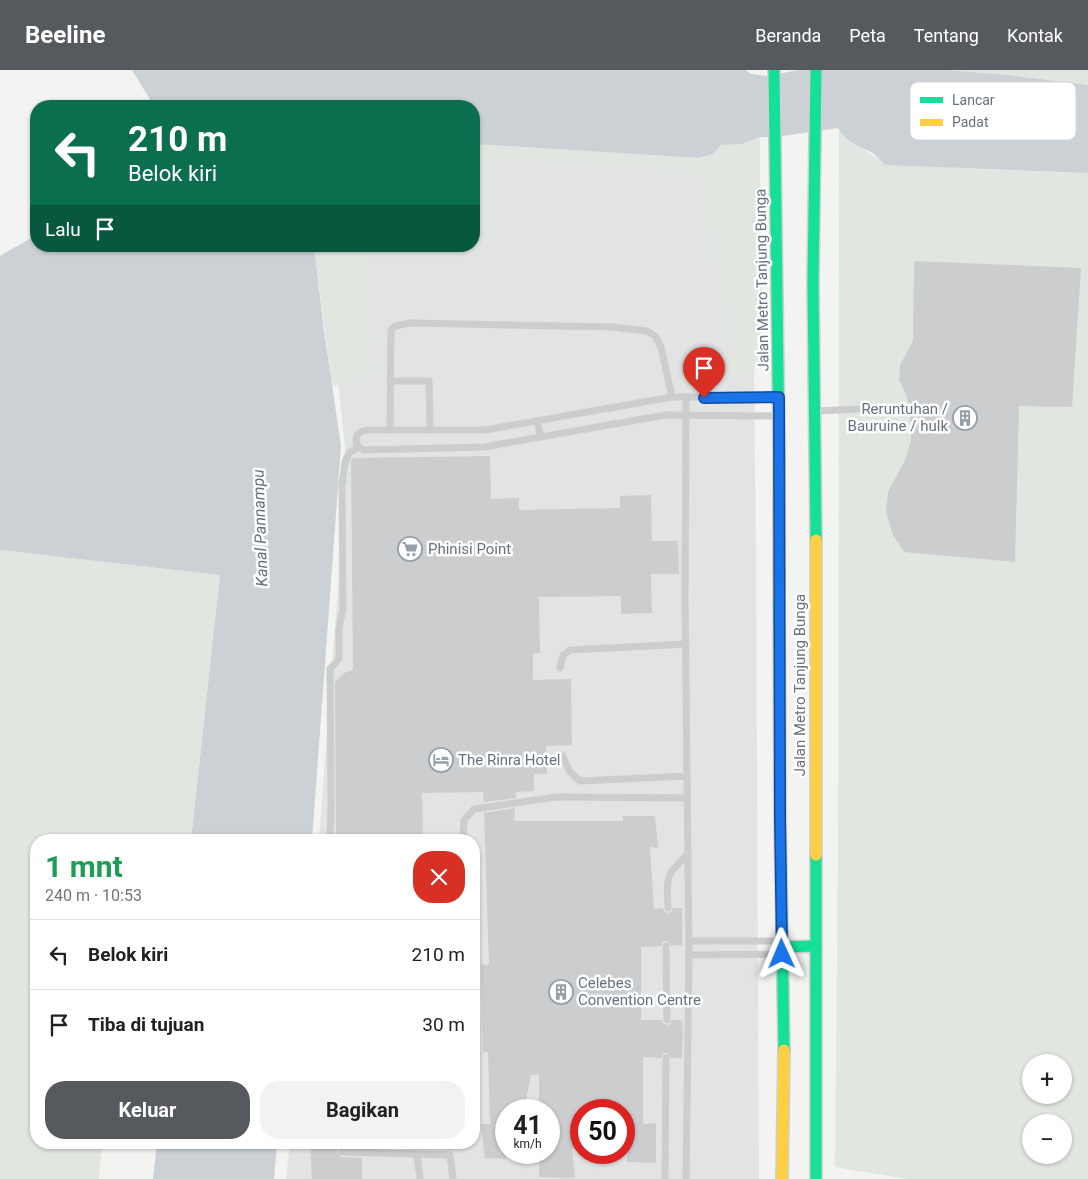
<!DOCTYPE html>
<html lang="id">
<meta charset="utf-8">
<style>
:root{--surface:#fff;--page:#f2f2f2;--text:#202124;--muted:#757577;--line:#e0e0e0;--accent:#565a5f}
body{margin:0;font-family:Roboto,sans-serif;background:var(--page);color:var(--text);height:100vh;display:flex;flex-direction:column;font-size:19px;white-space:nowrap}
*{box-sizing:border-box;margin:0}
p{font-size:16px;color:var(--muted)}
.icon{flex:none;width:28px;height:28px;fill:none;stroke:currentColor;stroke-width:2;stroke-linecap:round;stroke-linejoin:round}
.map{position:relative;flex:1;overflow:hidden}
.panel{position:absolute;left:30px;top:764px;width:450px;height:315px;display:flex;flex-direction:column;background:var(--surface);border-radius:20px;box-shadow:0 1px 4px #0004}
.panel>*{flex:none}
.top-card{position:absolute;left:30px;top:30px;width:450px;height:152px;border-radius:20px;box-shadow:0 1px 4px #0004;background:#0b6e4f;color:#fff;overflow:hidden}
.controls{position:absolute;left:1022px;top:984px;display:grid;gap:10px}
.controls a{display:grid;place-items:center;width:50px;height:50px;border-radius:50%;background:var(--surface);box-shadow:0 1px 4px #0004;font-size:25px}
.speed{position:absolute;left:495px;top:1029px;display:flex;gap:10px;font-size:25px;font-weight:700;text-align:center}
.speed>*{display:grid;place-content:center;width:65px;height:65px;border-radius:50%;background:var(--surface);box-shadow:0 1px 4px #0004;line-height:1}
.speed small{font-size:12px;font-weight:400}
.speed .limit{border:8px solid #d22;background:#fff;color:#111}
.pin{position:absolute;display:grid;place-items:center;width:42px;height:42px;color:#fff;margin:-51px -21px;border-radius:50% 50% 50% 0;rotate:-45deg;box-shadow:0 0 5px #0007}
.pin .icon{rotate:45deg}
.me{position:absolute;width:55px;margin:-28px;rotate:359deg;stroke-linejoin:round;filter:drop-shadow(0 0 4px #0008)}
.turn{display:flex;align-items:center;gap:18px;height:105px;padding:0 15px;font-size:22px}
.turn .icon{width:65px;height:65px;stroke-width:2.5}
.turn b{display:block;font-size:35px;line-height:42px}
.then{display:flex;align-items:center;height:48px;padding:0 15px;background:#0003;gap:10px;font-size:19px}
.round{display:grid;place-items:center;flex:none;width:52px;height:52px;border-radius:20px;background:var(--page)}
.summary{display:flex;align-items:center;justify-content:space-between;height:85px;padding:0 15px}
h1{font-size:30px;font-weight:700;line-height:38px;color:#1e9e55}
.button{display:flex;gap:10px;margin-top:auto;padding:10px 15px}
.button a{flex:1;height:58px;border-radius:20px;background:var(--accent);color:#fff;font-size:20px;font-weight:700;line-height:58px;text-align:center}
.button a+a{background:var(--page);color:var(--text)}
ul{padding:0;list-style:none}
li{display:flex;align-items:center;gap:15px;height:70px;padding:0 15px;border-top:1px solid var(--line)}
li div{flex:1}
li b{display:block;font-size:19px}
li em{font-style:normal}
header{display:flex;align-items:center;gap:30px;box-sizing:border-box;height:70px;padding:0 25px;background:var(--accent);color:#fff}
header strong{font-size:24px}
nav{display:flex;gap:28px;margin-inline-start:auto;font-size:18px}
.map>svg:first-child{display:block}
.built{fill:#e2e3e3;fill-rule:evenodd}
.green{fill:#e2e6e0;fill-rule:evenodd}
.water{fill:#cbd1d5}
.building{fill:#cccdce}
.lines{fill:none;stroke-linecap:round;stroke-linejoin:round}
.fast-casing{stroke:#cfd0d0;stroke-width:14}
.slow-casing{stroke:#cfd0d0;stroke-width:14}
.lane{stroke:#cccdcd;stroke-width:7}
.fast{stroke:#16e098;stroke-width:11}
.slow{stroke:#ffcf43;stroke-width:11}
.route-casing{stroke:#114b97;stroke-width:12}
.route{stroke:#1a73e8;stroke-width:9}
.labels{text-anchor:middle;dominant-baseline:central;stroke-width:5;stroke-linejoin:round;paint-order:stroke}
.street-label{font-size:15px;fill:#667280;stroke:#fff}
.poi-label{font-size:15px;fill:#667280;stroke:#fff;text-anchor:start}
.water-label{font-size:16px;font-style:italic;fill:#61737d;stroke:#fff}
.key{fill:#fff;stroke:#d1d5d9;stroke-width:1}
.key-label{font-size:14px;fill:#667280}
</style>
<header>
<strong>Beeline</strong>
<nav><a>Beranda</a><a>Peta</a><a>Tentang</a><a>Kontak</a></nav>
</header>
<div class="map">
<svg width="1088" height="1109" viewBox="0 0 1088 1109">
<rect width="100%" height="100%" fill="#f3f3f2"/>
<path class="built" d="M474,78l269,15 10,125 3,270 3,621h-473l4,-36 184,-1v-302h-155l28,-373 -23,-221h150zM506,1040h43v42h-43zM581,1040h43v42h-43z"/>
<g class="green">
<path d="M946,0h142v15l-79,-10z"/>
<path d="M839,58c12,19 28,20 43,35l90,6 116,4v1006h-181l-72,-12 3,-308zM1031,992h33v33h-33zM1031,1052h33v33h-33z"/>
<path d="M760,67v78l4,135 -12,24 -71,11 -2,-15 56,-16c-5,-62 -28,-120 -34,-181l-227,-17v-12l225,14 14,-4 8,-9 21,-1z"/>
<path d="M314,176h52l5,130 -39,10z"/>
<path d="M0,480l220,25 -29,265h-155v302l66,1 -3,36h-99z"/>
</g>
<g class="water">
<path d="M132,0h614l5,4 17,2 30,-6h148l63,5 79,10v88l-202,-8c-6,-3 -9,-10 -15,-13 -15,-7 -23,-9 -33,-24l-63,9h-15l-18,7 -21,1 -8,9 -14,4 -225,-14v-38h-320z"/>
<path d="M36,165v11h278l10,85 17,115 -29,394h-121l29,-265 -220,-25v-294z"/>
<path d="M157,1073h120l-3,36h-121z"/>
</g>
<g class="building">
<path d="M914,191l167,7 -9,139 -53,-1 -4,156 -111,-10 -11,-17 -7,-23 2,-20 17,-32 6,-19 -1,-31 -4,-16 -7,-14 1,-15 13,-24z"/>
<path d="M490,386l1,43 28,-1v12l101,-2v-12l31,-1 1,46h26l1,33h-28l1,39 -31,1v-18l-82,1 1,56h-7v27l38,-1 1,66 -26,1 1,28h-13v17l-18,1v6l-32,4 -1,-10 -61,1 1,47h-87l-1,-158 9,-9 9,-3 -2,-209 2,-3z"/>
<path d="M515,738l-1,13h109v-5h32l3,32 -8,-1 4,62 9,-1 1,3 4,2 3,-1 2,-4h9v37l-11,1 -2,-4 -4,-1 -3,2 -1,3 -20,1v73h21l1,3 4,2 3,-1 2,-4h10l1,12 -1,26h-11l-4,-5 -4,1 -2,4 -18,-1v67l13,-1v40l-29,-1v-14h-3v-38h-43v39h-9l3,29 -36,-1v-25h10v-42h-10v-35h-8l-7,35h-18v49l-21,-1 -4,-34h9l-2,-72h-5l-2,-88 8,1 -5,-152z"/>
<path d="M310,1072h52v5h-20l-4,2 -1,3 4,5 21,1v21h-50z"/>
</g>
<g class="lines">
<defs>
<g id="fast">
<path d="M774,0l5,378"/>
<path d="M816,470l-3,-257 3,-213"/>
<path d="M779,529l1,218 4,233"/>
<path d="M816,785v324"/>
<path d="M782,877l34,-1"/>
</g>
<g id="slow">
<path d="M816,470v315"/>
<path d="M779,529v-151"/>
<path d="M782,1109l2,-129"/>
</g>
</defs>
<use href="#fast" class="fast-casing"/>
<use href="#slow" class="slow-casing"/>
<g class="lane">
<path d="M390,311h39l1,49"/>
<path d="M776,327h-104l-187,33h-118c-13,2 -15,14 -3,20l120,-3 181,-32 113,1"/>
<path d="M817,341l66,-3"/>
<path d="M538,352l2,15"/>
<path d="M390,360l1,-100 4,-4 16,-3 201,4 35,4 8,5 6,11 11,50"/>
<path d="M560,598l3,-13 7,-5 116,-6"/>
<path d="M562,685l8,17 10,9 107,-5"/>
<path d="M330,770l1,-35 -1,-136 9,-10v-30l4,-22 -1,-122 3,-23 4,-9 9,-6"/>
<path d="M463,770l1,-20 10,-11 82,-12 131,1"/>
<path d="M668,838c-1,-31 -4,-31 20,-54"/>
<path d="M689,871h92"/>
<path d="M666,876l1,74"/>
<path d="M689,885l92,-1"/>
<path d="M342,1082l108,3 3,24"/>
<path d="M417,1085l3,24"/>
<path d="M665,1109l1,-121"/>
<path d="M686,1109l3,-224 -4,-354 1,-203"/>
</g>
<use href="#fast" class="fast"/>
<use href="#slow" class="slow"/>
</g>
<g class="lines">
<defs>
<path id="route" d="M704,328l75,-1 1,420 2,137"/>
</defs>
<use href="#route" class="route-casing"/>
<use href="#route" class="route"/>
</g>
<defs>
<symbol id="building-ring" viewBox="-11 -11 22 22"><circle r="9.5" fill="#fff" stroke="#979fa8" stroke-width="1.5"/><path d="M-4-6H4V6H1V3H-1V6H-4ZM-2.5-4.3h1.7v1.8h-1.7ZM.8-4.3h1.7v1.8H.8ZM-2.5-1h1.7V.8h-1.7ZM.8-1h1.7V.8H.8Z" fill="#979fa8"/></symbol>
<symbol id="supermarket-ring" viewBox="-11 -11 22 22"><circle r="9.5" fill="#fff" stroke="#979fa8" stroke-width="1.5"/><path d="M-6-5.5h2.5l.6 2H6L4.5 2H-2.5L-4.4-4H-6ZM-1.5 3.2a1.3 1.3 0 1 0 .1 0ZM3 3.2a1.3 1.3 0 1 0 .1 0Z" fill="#979fa8"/></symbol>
<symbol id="hotel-ring" viewBox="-11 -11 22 22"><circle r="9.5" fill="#fff" stroke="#979fa8" stroke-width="1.5"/><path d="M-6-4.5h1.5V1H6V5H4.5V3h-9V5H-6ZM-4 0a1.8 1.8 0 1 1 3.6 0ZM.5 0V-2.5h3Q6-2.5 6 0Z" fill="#979fa8"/></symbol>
</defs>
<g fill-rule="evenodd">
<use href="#building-ring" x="951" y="334" width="28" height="28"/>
<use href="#supermarket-ring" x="396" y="465" width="28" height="28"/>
<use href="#hotel-ring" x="427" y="676" width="28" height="28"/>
<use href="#building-ring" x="547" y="908" width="28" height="28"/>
</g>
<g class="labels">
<g class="street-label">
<text transform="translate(762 210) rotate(-91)">Jalan Metro Tanjung Bunga</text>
<text transform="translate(800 615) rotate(-90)">Jalan Metro Tanjung Bunga</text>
</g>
<g class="poi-label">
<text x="948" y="339" text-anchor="end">Reruntuhan /<tspan x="948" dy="17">Bauruine / hulk</tspan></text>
<text x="428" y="479">Phinisi Point</text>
<text x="458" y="690">The Rinra Hotel</text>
<text x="578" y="913">Celebes<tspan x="578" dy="17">Convention Centre</tspan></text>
</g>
<g class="water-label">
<text transform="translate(260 458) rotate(-92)">Kanal Pannampu</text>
</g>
</g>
<rect x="910" y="12" width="166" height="58" rx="8" class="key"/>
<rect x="920" y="27" width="23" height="6" fill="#16e098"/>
<rect x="920" y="49" width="23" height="7" fill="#ffcf43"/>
<g class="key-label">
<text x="952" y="35">Lancar</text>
<text x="952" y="57">Padat</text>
</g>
</svg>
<div class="controls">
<a>+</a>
<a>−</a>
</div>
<div class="speed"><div>41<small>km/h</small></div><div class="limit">50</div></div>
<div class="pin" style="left:704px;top:328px;background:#d93025"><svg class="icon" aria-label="arrive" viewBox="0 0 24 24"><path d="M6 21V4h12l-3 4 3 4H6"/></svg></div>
<svg class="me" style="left:782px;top:884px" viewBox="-20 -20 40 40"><path d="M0-17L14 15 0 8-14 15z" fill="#1a73e8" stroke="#fff" stroke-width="4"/></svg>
<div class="top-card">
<div class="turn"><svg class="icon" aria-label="left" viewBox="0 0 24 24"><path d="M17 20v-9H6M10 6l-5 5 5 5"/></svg><div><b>210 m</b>Belok kiri</div></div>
<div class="then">Lalu<svg class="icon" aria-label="arrive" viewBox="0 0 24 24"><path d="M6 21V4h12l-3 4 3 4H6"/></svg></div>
</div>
<section class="panel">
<div class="summary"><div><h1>1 mnt</h1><p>240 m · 10:53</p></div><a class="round" style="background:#d93025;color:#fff"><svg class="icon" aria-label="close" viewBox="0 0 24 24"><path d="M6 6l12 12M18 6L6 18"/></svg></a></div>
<ul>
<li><svg class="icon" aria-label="left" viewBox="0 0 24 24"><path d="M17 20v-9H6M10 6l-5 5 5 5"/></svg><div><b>Belok kiri</b></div><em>210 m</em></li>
<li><svg class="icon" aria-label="arrive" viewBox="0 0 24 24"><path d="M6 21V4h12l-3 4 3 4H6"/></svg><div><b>Tiba di tujuan</b></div><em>30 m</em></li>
</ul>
<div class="button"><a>Keluar</a><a>Bagikan</a></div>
</section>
</div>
